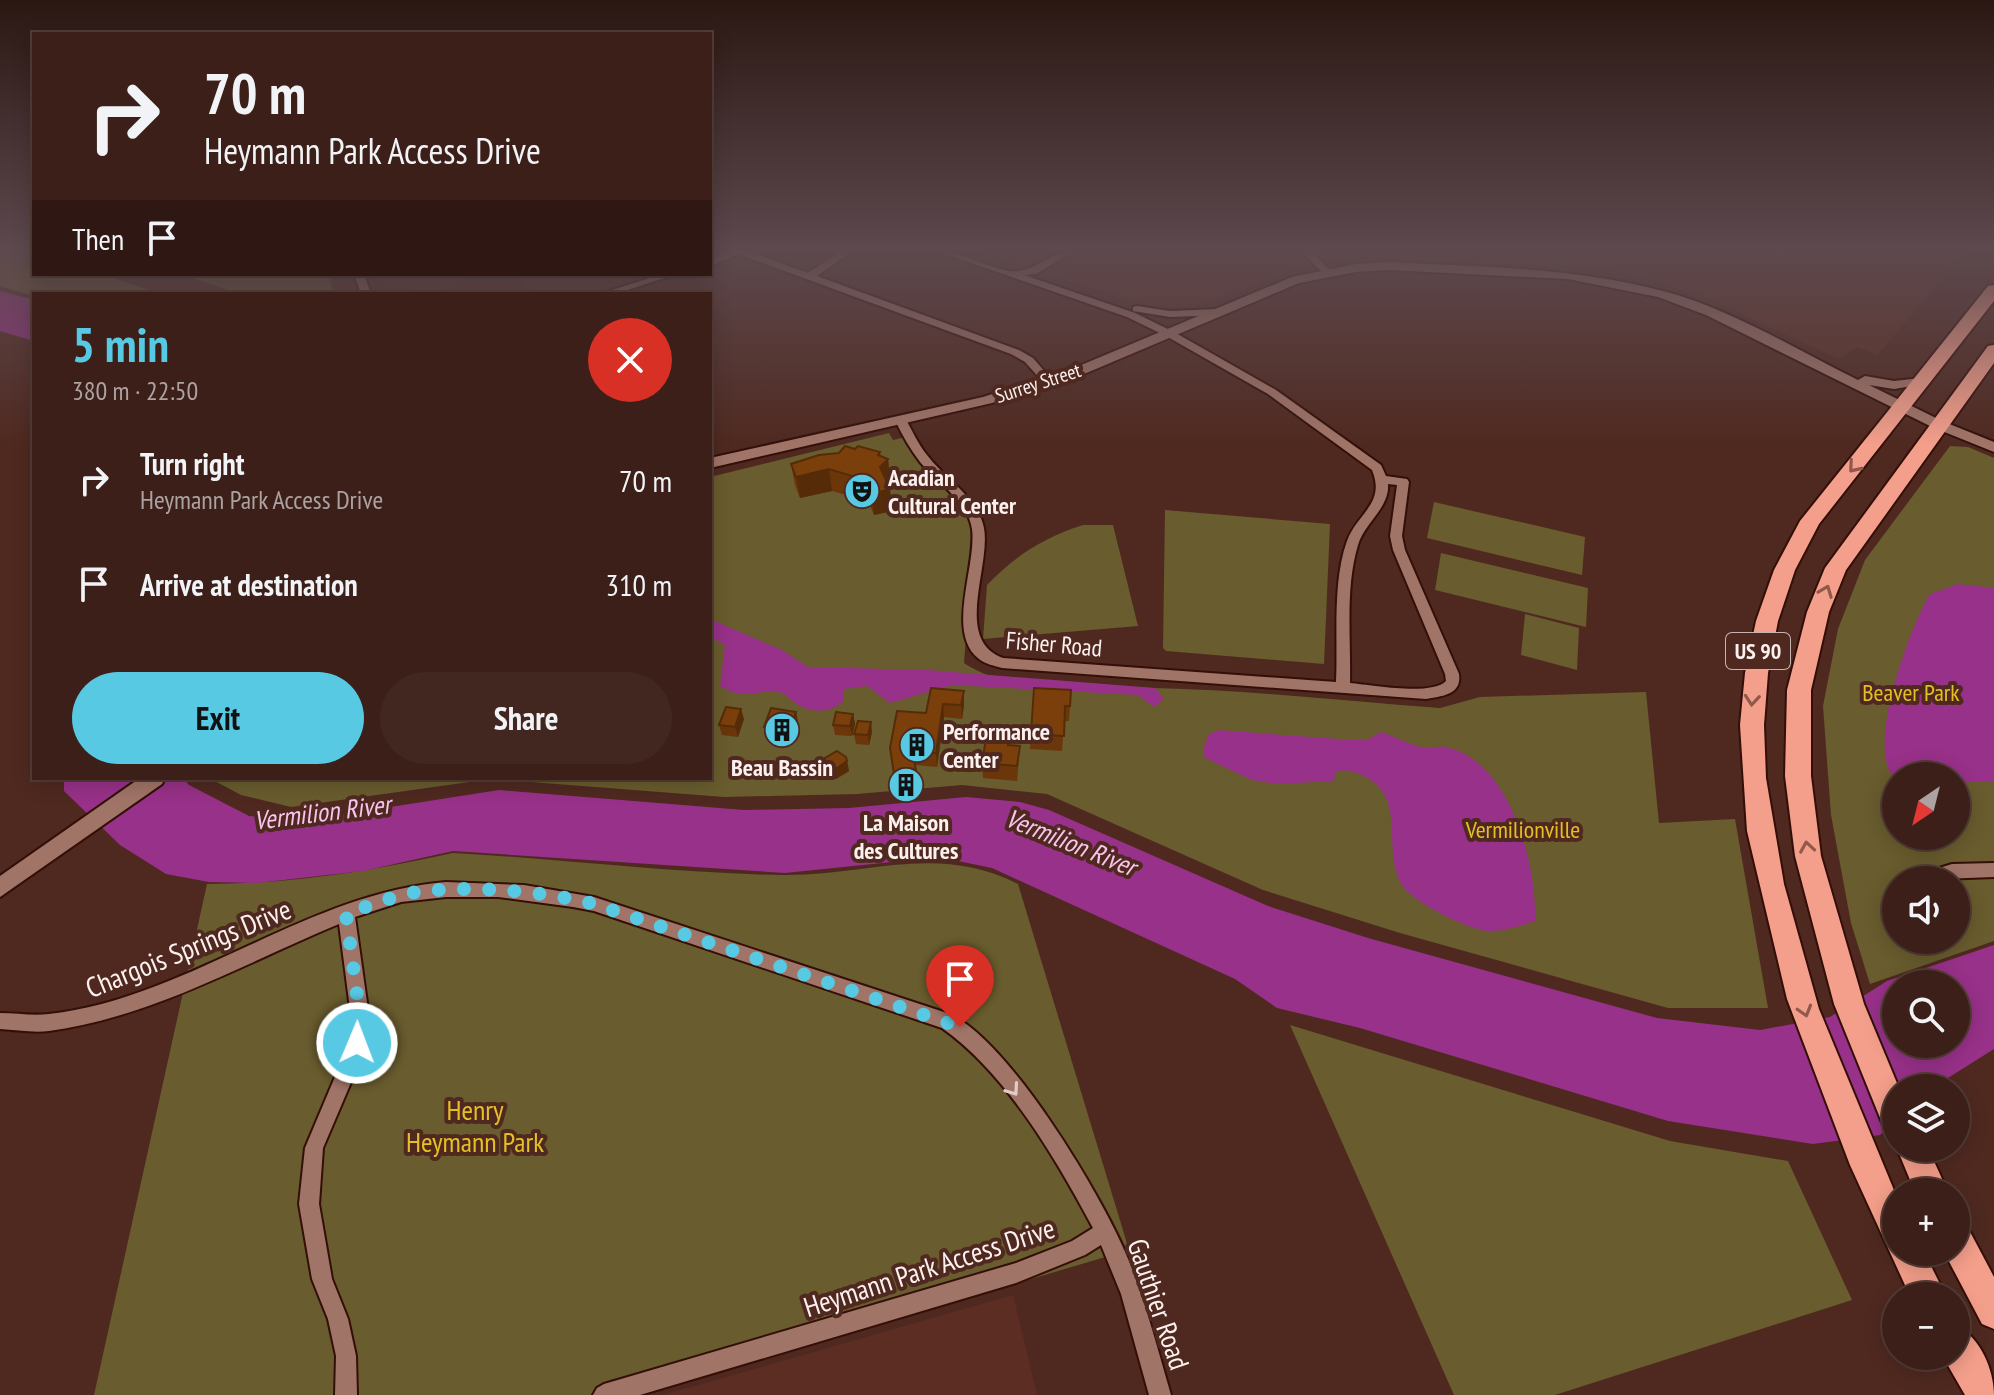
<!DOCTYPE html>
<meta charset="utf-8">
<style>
:root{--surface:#3b1f18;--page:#422721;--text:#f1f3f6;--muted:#aca2a2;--line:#543d37;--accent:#57c9e2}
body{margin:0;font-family:"PT Sans Narrow",sans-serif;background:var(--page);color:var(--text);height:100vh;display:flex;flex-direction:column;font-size:30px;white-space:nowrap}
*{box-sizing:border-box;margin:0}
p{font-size:26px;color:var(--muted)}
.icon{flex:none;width:44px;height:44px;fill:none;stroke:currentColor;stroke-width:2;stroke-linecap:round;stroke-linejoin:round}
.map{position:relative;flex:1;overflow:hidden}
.side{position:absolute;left:32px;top:292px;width:680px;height:488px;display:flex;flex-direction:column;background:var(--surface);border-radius:0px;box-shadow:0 4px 20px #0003,0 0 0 2px var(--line)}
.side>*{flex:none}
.hud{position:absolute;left:32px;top:32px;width:680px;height:244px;border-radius:0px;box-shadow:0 4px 20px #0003,0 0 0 2px var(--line);background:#3b1f18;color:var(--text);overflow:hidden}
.needle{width:52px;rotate:215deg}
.buttons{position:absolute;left:1882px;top:762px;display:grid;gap:16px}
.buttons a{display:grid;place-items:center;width:88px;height:88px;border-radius:50%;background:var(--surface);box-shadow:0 4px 20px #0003,0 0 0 2px var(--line);font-size:40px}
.pin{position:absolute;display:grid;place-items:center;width:68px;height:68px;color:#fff;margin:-82px -34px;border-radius:50% 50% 50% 0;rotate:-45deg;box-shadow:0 0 8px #0007}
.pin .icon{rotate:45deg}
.me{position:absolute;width:88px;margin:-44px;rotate:1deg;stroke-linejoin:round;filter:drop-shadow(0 0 6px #0008)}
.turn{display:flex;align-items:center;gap:28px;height:168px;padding:0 40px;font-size:36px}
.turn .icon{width:104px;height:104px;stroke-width:2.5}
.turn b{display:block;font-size:56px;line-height:68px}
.then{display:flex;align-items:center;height:76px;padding:0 40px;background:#0003;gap:16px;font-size:30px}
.round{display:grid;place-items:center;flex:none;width:84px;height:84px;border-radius:42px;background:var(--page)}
.head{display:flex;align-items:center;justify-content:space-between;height:136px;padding:0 40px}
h1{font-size:48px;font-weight:600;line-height:60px;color:var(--accent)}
.action{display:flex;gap:16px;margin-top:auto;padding:16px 40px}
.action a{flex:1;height:92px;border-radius:48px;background:var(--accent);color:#111;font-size:32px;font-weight:600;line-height:92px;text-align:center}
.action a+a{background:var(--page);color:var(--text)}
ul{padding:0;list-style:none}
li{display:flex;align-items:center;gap:24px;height:104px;padding:0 40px}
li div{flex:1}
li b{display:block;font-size:30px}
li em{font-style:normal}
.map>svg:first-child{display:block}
.built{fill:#5c2e23}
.green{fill:#695c2e;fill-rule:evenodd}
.water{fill:#983189;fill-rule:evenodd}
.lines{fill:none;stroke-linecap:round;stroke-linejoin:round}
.street-casing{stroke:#330f08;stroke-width:4}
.secondary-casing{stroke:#330f08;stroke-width:4}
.highway-casing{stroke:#330f08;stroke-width:4}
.street{fill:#a17468;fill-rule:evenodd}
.secondary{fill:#a17468;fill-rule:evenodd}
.highway{fill:#f49f8b;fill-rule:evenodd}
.wall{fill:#6a360a}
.shaded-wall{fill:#562c08}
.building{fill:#7b3f0c;stroke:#562c08;stroke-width:2}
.oneway{stroke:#91584b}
.oneway2{stroke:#e1ccc6}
.route{stroke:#57c9e2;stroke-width:14;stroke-dasharray:0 25.2}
.labels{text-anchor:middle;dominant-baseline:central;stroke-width:8;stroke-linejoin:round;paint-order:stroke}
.far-street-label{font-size:20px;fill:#fcf1ef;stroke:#4f2920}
.shield{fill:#4f2920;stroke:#c8b5b1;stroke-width:2}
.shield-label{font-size:22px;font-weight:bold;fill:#fcf1ef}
.poi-label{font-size:24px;font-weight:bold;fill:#fcf1ef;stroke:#4f2920;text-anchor:start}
.street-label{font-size:24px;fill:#fcf1ef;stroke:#4f2920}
.park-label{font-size:24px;fill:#e5c024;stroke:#4f2920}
.water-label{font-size:26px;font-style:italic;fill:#f9c4ee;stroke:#4f2920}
.near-street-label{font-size:28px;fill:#fcf1ef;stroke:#4f2920}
.near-park-label{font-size:28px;fill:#e5c024;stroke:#4f2920}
</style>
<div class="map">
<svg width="1994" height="1395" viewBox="0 0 1994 1395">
<rect width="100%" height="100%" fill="#4f2920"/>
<g class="built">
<path d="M975,251h992l-90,104 -20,-8 -19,12 -128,-60 -77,-24 -37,-6 -236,-12 -66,13 -95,36 -40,3z"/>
<path d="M379,274h94l-27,15 -25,4 -10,-1 -15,-11 -14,4z"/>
<path d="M512,274h152l-66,20h-64z"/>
<path d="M1013,1295l24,100h-374z"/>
</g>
<g class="green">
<path d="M0,251h34v23h68l58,20 -126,2 -34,-10z"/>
<path d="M181,274h148l4,20h-93z"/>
<path d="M889,433l4,7 13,-3c6,10 12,22 20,32 20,22 41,34 48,65l-10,129c49,33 133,23 190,25 95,2 191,13 286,20l40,-11 166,-5 13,131 76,-4 33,189h-100l-268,-75 -137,-43 -216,-96 -85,-9 -105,9 -133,3 -233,-18 -200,28 -50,-12 -32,-17h501v-301z"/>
<path d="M1950,446l18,1 26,11v483l-124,43 -19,-61 -20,-108 -8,-109 15,-77 27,-69zM1896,776h60v60h-60zM1896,880h60v60h-60z"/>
<path d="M1434,502l151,35 -3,38 -155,-37z"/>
<path d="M1165,510l165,14 -6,140 -158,-13 -3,-3z"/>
<path d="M1083,525h30l25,101 -155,13 4,-54c29,-30 56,-47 96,-60z"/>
<path d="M1441,553l147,35 -2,39 -151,-37z"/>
<path d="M1525,614l54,14 -2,42 -56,-15z"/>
<path d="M453,853c109,6 217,20 327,22 84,2 156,-33 238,9l111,366 -490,145h-545l113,-511c84,0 164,-13 246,-31z"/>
<path d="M1290,1025l380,116 118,20 64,139 -297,95h-101z"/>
</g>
<g class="water">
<path d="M0,291l34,9v41l-34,-10z"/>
<path d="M1958,584l36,4v193l-38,2v-7h-60v3c-33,-26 15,-155 34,-185z"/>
<path d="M710,619l72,31 26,17 120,3 227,18 9,11 -10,8 -16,-12 -186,-10 -62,18 -23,-17 -23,3v11c-12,13 -32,14 -47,4 -6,-3 -9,-9 -15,-11 -23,-7 -32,11 -62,-7l5,-41 -15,-8z"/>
<path d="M1218,730l134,10 17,-1 12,-7c13,4 27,12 40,15 8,2 17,-2 25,0 65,14 91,118 89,174 -14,5 -32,11 -48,10 -20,-2 -75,-29 -85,-46 -21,-36 6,-88 -38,-109 -11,-5 -19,-7 -29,-4l-1,9 -57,3 -25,-4 -47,-22 -2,-7 5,-16z"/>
<path d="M64,778h119l6,7 60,31 35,3 36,-1 179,-28 245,20 105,-2 117,-11 54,5 29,8 219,96 100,32 289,80 103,12 70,-13 57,-36 107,-36v104l-62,39h-36v31l-16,16 -67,9 -145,-23 -308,-93 -83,-20 -42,-29 -243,-111 -39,-8 -51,1 -117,12 -332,-22 -90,20 -106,12 -48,-1 -43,-8 -46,-29 -56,-54zM1896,984h60v60h-60z"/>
</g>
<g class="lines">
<defs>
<g id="street">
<path d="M729,251h19l60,22 33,-22h11l-35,25 202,74 14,8 20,23 -1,2h-8l-19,-21 -14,-8 -273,-100 -28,12v-7z"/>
<path d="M937,251c27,0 48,17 73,20 24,3 40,-20 64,-20l-38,23 -12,1 111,38 39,19 102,58 105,75 5,11 21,3 2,3 -7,54 3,14 54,124c3,21 -17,22 -33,25l-424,-31c-7,-2 -17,-4 -23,-9 -34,-26 -2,-94 -7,-130 -4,-28 -35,-46 -52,-67 -10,-13 -18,-27 -25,-42l2,-2h8c7,12 13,26 22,37 18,24 51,42 57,73 7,39 -31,112 19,130l333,24c2,-44 -4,-100 11,-141 10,-28 39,-37 25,-71l-104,-76 -102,-58 -39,-19zM1388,484l9,1 -7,51 3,14 52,124 1,7c-14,15 -75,4 -96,2 1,-45 -5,-95 8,-138 6,-22 32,-37 30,-61z"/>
<path d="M1301,251h10l19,19v4h-6z"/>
<path d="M354,274h10l7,20h-10z"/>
<path d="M662,274h15l-62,20h-15z"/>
<path d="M1137,306l33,5 49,-2 5,3 -5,3 -49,2 -37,-6v-4z"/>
<path d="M1994,863v14l-79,3 2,-5 35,-11z"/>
<path d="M446,882l78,3 70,12 353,116c60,23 158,187 182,248 17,43 29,89 42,134h-22l-28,-101 -20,-49 -16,10 -69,28 -376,112h-47l4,-7 7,-4 412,-121 56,-22 21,-13c-37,-69 -86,-154 -151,-200l-348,-117 -21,-4 -75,-10h-52l-45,5 -46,15 15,107 -12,42 -35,82 -4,56 13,75 16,40 8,37 1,39h-22l1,-39 -8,-37 -16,-40 -13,-75 6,-56 35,-83 12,-41 -13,-100c-94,39 -187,93 -290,107 -15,2 -33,-1 -49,-2v-16c16,0 33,3 49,1 140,-16 257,-121 397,-132z"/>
</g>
<g id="secondary">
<path d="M1389,262c92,5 184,5 274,29 68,18 132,58 195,89l7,-4 29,5 36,-4v6l-36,6 -25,-4 73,36 52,21v10l-62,-25 -226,-112 -48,-18 -90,-18 -179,-9 -33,2 -57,11 -215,91 -92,29 -282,65v-10l273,-61 91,-29 218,-91 64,-13z"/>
<path d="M140,778h25l-3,6 -162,113v-21z"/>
</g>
<g id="highway">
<path d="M1994,285v16l-175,223 -24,46 -17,51 -10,52 -4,52 2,53 18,106 35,125 77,186v57h28l22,44h-36l-60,-131 -63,-166 -40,-168 -7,-106 5,-52 11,-52 18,-51 26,-49 188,-235z"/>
<path d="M1994,345v18l-148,207 -17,42 -18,78v86l10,80 43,148 35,84 -3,47 -11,-5 -51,-126 -39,-148 -10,-80 2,-86 20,-78 18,-44 163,-222z"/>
<path d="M1896,1146l32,2 20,44h-33z"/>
<path d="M1956,1223l12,5 26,49v52l-12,-5 -38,-72h12z"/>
<path d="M1956,1326c24,10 38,44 38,69h-29l-22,-38 13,-1z"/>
</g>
</defs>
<use href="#street" class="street-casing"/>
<use href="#secondary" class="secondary-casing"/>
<use href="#highway" class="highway-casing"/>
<use href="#street" class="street"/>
<use href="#secondary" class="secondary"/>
<use href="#highway" class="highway"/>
</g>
<g class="wall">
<path d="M855,449l25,3v4l8,3 2,21 -3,3 3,6 2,22 -18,4 -6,-14 -36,-10 -32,7 -5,-13 -4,-21z"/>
<path d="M1034,688l37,2 -2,31h-5l-2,30 -32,-2z"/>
<path d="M964,691v14l-2,14 -18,-2 -7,50 -22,-2 3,25 -22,3 -6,-45 36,-35z"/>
<path d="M796,712l2,10 -6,19 -25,-3 -3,-11z"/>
<path d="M853,714l2,10 -3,12 -17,-1 -2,-10z"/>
<path d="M744,719l-6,18 -16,-2 -3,-10z"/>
<path d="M872,732l-3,13 -13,-1 -2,-10z"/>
<path d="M1009,734v11l11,1 -3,35 -34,-3 -1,-15z"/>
<path d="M846,757l3,14 -13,8 -9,-5 -2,-10z"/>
</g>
<g class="shaded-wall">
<path d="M880,452l1,13 7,-6 2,21 -8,9 -4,-34z"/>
<path d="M829,469l3,22 -32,7 -4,-21z"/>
<path d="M890,489l2,22 -18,4 -2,-21z"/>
<path d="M964,691v14l-2,14 -1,-14z"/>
<path d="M943,704l1,13 -7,50 -1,-14z"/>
<path d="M741,709l3,10 -6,18 -3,-10z"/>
<path d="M796,712l2,10 -6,19 -3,-10z"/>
<path d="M853,714l2,10 -3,12 -2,-10z"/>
<path d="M871,722l1,10 -3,13 -1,-10z"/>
<path d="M847,761l2,10 -13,8 -2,-9z"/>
</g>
<g class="building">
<path d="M845,446l10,3 3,-3 22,6 -2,3 10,4 -8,8 10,22 -18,5 -7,-14 -36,-11 -33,8 -5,-13 28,-9 20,-2z"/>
<path d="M931,688l33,3 -3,14 -18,-1 -7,49 -23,-1 4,25 -22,3 -5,-32 7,-37 29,2z"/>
<path d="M1034,688l37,2 -1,16h-5l-1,30 -33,-2z"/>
<path d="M726,707l15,2 -6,18 -16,-2z"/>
<path d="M771,708l25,4 -7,19 -25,-4z"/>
<path d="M836,712l17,2 -3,12 -17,-1z"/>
<path d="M858,721l13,1 -3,13 -14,-1z"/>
<path d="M987,732l22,2 -1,11 12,1 -3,20 -35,-3z"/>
<path d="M837,751l9,6 1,4 -13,9 -9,-6v-6z"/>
</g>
<defs><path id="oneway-chevron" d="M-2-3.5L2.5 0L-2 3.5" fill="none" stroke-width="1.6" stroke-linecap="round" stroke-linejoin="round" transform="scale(2)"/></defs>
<g class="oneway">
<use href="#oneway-chevron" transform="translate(1854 467) rotate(130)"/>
<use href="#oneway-chevron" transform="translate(1826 591) rotate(-69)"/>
<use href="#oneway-chevron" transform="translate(1752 700) rotate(95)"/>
<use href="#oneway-chevron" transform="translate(1807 847) rotate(-99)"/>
<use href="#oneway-chevron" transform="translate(1805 1011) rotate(73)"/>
</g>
<use class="oneway2" href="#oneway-chevron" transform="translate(1013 1090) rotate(55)"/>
<linearGradient id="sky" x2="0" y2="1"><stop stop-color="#2b1712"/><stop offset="0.56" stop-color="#5d494e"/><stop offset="1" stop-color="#5d494e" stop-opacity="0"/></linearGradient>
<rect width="1994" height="446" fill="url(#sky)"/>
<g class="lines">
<path class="route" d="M357,1043l4,-19 -15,-110c23,-8 46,-18 71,-22 52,-7 126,-1 177,12l366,123"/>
</g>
<defs>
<symbol id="theatre-disc" viewBox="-11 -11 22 22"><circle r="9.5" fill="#57c9e2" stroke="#4f2920"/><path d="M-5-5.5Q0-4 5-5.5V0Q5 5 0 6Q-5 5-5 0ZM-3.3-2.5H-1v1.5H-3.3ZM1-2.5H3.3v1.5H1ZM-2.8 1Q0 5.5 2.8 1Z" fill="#111"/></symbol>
<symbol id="building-disc" viewBox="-11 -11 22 22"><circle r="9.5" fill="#57c9e2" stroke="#4f2920"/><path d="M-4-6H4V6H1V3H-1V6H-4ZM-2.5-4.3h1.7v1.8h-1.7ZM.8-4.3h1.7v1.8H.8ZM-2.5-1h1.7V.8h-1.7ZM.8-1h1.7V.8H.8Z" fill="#111"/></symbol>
</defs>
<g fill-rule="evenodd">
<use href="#theatre-disc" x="842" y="471" width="40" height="40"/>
<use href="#building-disc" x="762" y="710" width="40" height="40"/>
<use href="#building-disc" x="897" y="725" width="40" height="40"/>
<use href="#building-disc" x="886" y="765" width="40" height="40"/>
</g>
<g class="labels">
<g class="far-street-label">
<text transform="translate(1038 383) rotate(-18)">Surrey Street</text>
</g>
<rect class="shield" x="1726" y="633" width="64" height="36" rx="6"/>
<g class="shield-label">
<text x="1758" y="651">US 90</text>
</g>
<g class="poi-label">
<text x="888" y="477">Acadian<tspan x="888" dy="28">Cultural Center</tspan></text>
<text x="943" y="731">Performance<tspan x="943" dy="28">Center</tspan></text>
<text x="782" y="767" text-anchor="middle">Beau Bassin</text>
<text x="906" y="822" text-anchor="middle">La Maison<tspan x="906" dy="28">des Cultures</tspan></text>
</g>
<g class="street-label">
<text transform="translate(1054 644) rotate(5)">Fisher Road</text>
</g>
<g class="park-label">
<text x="1911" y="692">Beaver Park</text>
<text x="1523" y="829">Vermilionville</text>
</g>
<g class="water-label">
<text transform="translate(322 812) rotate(-7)">Vermilion River</text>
<text transform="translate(1071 842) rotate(22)">Vermilion River</text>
</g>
<g class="near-street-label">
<text transform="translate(188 948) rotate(-22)">Chargois Springs Drive</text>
<text transform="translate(929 1267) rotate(-18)">Heymann Park Access Drive</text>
<text transform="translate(1159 1304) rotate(71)">Gauthier Road</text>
</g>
<g class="near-park-label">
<text x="475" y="1109">Henry<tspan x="475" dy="32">Heymann Park</tspan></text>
</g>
</g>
</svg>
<div class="buttons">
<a><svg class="needle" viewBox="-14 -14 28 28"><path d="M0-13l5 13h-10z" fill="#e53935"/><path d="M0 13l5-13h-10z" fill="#aca2a2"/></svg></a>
<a><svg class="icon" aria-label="sound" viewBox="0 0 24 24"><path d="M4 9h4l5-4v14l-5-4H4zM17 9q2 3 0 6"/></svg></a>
<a><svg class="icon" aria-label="search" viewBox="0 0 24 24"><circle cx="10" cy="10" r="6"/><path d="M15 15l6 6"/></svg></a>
<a><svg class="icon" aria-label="layers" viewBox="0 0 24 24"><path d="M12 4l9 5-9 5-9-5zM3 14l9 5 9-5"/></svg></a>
<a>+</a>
<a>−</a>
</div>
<div class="pin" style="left:960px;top:1027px;background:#d93025"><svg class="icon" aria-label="arrive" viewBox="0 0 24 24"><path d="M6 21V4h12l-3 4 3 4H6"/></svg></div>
<svg class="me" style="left:357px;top:1043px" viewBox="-20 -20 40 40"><circle r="17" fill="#57c9e2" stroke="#fff" stroke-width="3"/><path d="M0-11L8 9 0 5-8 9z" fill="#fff"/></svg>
<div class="hud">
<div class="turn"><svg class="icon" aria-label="right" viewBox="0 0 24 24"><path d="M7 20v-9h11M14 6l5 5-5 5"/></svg><div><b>70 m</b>Heymann Park Access Drive</div></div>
<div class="then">Then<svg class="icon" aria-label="arrive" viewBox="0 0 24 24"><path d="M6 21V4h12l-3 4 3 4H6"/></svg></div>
</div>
<section class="side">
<div class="head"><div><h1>5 min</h1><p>380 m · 22:50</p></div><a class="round" style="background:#d93025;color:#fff"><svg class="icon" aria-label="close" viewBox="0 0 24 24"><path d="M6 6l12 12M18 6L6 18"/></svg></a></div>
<ul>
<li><svg class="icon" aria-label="right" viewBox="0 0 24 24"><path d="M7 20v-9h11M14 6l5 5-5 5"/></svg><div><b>Turn right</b><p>Heymann Park Access Drive</p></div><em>70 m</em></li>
<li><svg class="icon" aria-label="arrive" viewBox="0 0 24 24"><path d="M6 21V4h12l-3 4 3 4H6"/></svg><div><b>Arrive at destination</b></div><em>310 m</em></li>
</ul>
<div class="action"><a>Exit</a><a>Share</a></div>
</section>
</div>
